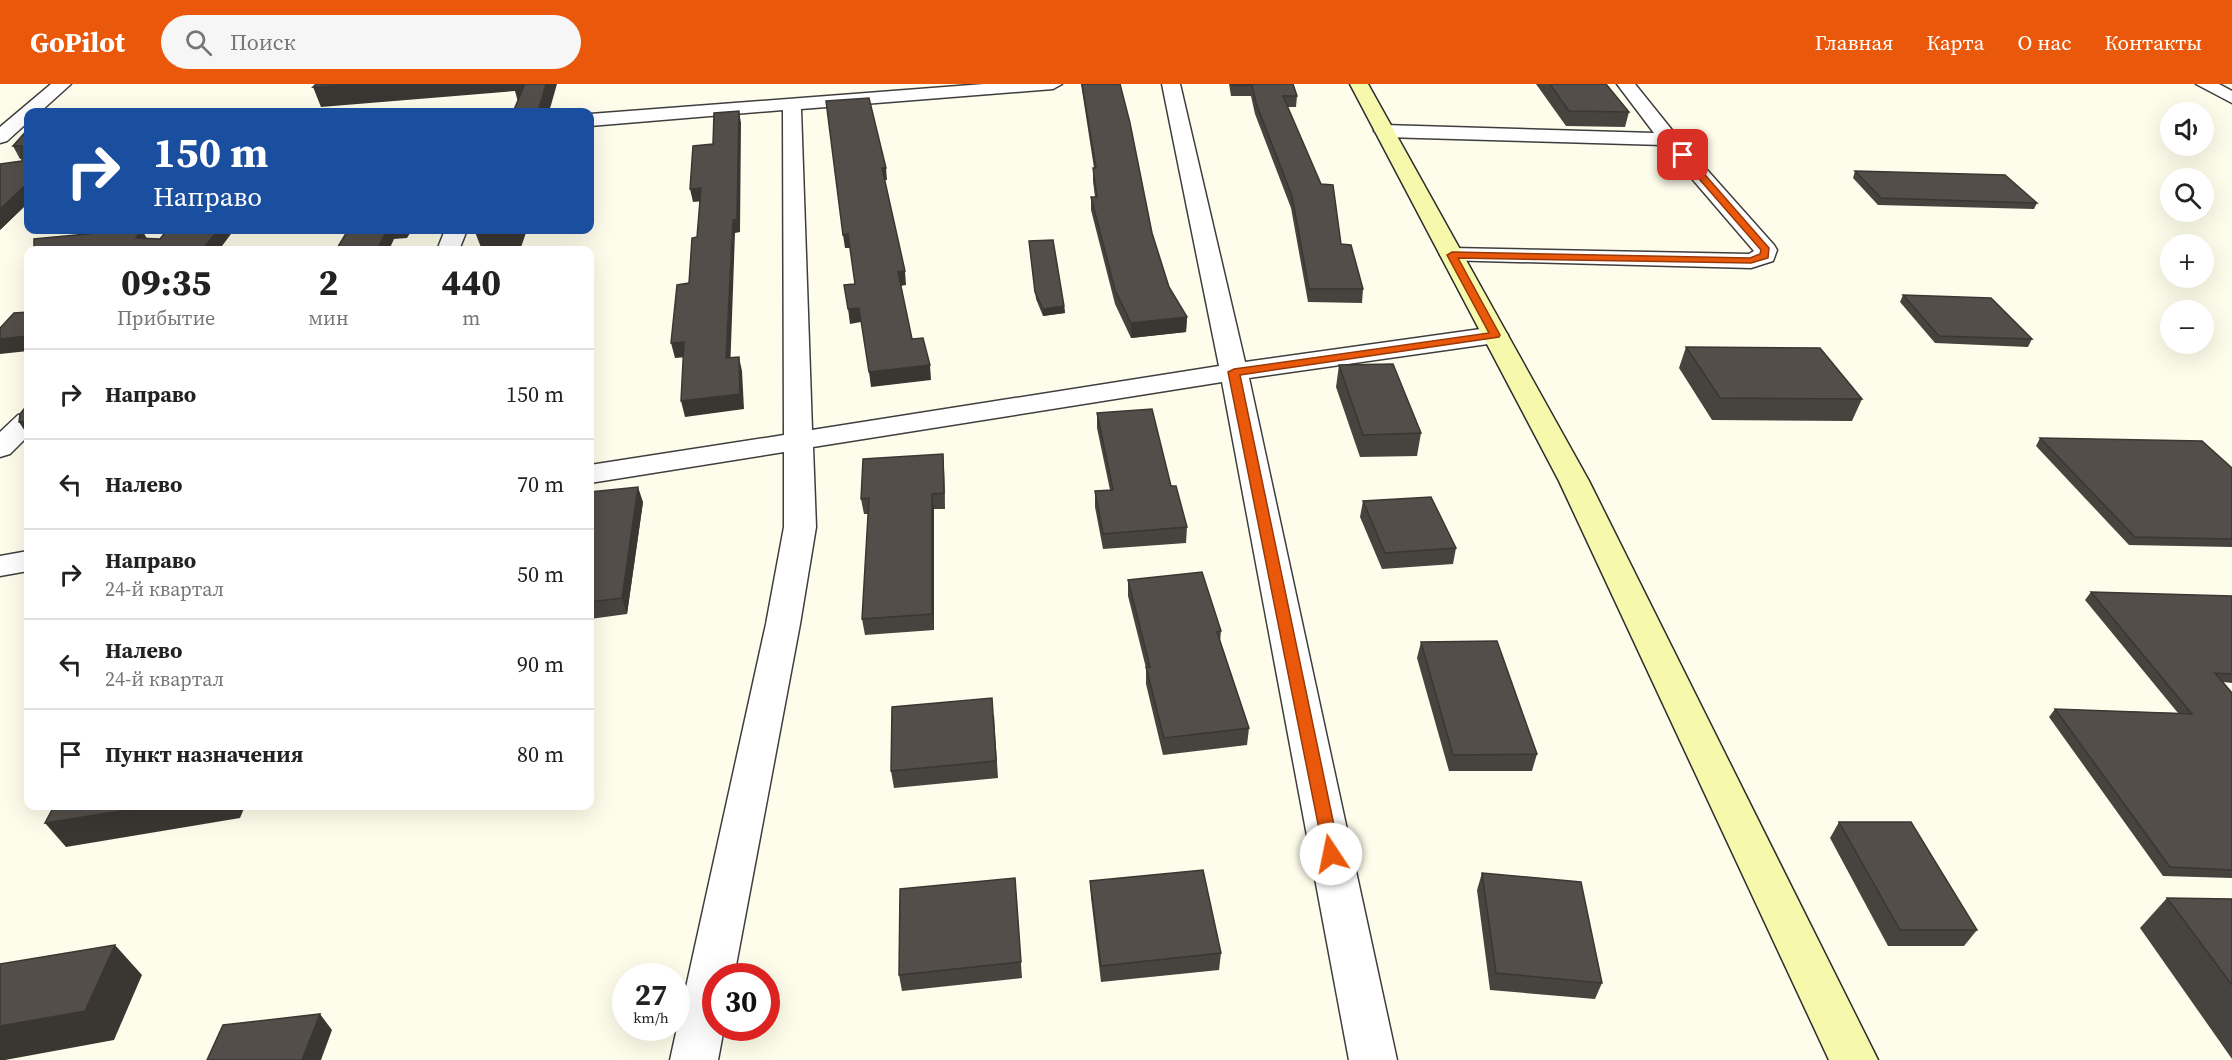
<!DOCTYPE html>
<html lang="ru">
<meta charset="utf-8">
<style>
:root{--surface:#fff;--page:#f6f6f6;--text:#222;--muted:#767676;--line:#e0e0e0;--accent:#ea580c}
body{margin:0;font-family:"Source Serif 4",serif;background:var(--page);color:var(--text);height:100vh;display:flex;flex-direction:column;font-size:22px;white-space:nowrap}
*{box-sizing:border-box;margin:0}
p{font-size:20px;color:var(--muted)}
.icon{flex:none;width:33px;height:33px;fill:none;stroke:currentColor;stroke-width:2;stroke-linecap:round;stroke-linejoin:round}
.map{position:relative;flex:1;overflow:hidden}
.details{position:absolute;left:24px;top:162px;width:570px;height:564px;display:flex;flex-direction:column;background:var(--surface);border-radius:12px;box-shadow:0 6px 24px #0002}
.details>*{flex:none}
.top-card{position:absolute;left:24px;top:24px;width:570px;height:126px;border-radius:12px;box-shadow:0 6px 24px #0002;background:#1a4fa0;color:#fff;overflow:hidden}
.tools{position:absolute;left:2160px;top:18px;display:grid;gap:12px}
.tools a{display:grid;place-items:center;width:54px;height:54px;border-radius:50%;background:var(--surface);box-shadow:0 6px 24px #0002;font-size:30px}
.speed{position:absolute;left:612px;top:879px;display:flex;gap:12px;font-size:30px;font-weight:700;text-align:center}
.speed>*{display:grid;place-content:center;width:78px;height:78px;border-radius:50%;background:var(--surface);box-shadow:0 6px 24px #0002;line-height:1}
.speed small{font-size:15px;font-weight:400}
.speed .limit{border:9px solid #d22;background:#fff;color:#111}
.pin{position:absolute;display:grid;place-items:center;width:51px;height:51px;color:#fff;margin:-26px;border-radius:12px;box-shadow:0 3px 9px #0006}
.me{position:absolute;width:66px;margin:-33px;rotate:349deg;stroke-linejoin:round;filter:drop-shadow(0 0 4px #0008)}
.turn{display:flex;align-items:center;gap:21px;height:126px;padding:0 30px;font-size:27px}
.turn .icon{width:78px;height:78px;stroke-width:2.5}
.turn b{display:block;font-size:42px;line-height:51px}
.eta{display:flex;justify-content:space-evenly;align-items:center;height:102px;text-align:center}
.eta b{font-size:36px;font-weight:800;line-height:42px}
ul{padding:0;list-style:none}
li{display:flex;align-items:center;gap:18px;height:90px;padding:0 30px;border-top:2px solid var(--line)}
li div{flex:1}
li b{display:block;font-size:22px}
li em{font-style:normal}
header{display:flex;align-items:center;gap:36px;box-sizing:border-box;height:84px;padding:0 30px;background:var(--accent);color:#fff}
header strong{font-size:28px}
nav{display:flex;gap:33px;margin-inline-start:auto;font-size:21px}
.search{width:420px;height:54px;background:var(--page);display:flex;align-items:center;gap:15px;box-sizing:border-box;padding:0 21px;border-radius:33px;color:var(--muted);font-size:22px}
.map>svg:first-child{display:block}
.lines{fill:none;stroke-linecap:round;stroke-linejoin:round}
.street-casing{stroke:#3e3e3e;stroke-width:3}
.secondary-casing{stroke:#2d2d2d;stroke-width:3}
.street{fill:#fff;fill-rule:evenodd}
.secondary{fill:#f6f9ab;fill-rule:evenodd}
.wall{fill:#47433f}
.shaded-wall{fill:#3a3733}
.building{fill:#534e49;stroke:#3a3733;stroke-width:1.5}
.route{fill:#ea580c;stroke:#983908;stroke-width:1.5}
</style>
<header>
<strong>GoPilot</strong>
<div class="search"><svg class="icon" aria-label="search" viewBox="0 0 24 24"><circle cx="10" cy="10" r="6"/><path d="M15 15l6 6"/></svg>Поиск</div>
<nav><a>Главная</a><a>Карта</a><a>О нас</a><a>Контакты</a></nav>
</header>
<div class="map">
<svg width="2232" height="976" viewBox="0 0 2232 976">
<rect width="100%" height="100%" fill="#fefdeb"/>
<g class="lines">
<defs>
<g id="street">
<path d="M51,0h20l-31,28h-12v10l-21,19 -7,2v-16z"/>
<path d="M984,0h78l-9,5 -252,20 11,321 407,-64 -57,-282h18l65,278 250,-35 9,3 4,5 -4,5 -9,3 -246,35 148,682h-48l-127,-678 -409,65 3,80 -16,97 -66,352h-18v52h8l-6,32h-48l96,-436 18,-97v-75l-194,31v-18l194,-30 -1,-325 -193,16v-12z"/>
<path d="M1617,0h18l41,51 98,110 3,5 -4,11 -22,7 -307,-8 -4,-5 4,-5 8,-2 297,6 5,-3 -91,-106 -279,-8 -10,-6 10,-6 270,8z"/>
<path d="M2196,0h23l13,7v12z"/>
<path d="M445,146h22l-8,20h-22z"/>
<path d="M28,329v23l-18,18 -10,3v-25l18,-17z"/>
<path d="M28,467v20l-28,5v-20z"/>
</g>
<path id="secondary" d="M1350,0h18l221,397 289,579h-49l-270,-579z"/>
</defs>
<use href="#street" class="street-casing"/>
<use href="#secondary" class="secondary-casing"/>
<use href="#street" class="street"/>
<use href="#secondary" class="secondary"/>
</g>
<g class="wall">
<path d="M1081,0h39l32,149 17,54 18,30 -1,15 -55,6 -16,-34 -24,-94v-13h4l-2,-16v-13h1z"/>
<path d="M1229,0h64l4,12 -1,11h-9l54,137 22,45 -1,14 -54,-1 -17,-94 -36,-94 -4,-18h-20z"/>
<path d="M1536,0h70l23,28 -4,15 -59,-1z"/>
<path d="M28,45v74l-28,27 22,-69v-2h-2l-7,-13z"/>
<path d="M1855,87l182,32 -3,6 -156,-4 -25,-27z"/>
<path d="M1029,157l35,65 1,7 -22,3 -7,-17z"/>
<path d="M1903,211l129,44 -4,8 -93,-4 -35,-41z"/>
<path d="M1686,263l176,52 -10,22 -140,-1 -33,-52z"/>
<path d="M1339,281l82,68 -4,23 -57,1 -24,-70z"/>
<path d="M1097,329l74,73 16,41 -1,16 -83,6 -8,-42v-16l15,-1 -13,-62z"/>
<path d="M2040,354l192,30v79l-103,-2 -93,-99z"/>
<path d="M943,370l1,15 1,40h-11v121l-69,5 -3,-16 6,-105h-4l-3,-15z"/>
<path d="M590,408l53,10 -16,112 -37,5z"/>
<path d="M1363,417l93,47 -3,16 -71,5 -22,-52z"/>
<path d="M1128,496l93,51 -1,11 29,86 -2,17 -84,10 -17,-71v-16l-18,-72z"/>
<path d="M2091,508l141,4v87l-9,-1 9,11v185l-69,-2 -114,-159 6,-8 123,4 -93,-113z"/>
<path d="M1421,558l116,112 -5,17h-83l-32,-113z"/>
<path d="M994,631l4,63 -104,10 -3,-17z"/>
<path d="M1839,738l138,108 -13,16h-76l-58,-108z"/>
<path d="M1482,789l120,110 -7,16 -105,-9 -13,-100z"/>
<path d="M1015,794l7,100 -120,13 -3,-16z"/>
<path d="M1090,797l131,72 -2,17 -118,12 -10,-85z"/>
<path d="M2167,814l65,1v160l-92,-131z"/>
</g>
<g class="shaded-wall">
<path d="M358,0h168l-8,18 -3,-11 -194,16 -8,-20z"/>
<path d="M546,0h11l-8,28h-11z"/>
<path d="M739,27l2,12 -1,109 -5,1 -5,140 -4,-15z"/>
<path d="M882,84h4l1,12h-3z"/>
<path d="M28,99v20l-28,27v-21z"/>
<path d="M701,104l3,13 -11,1 -3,-13z"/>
<path d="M141,146h1l7,12 -13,-4z"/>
<path d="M218,146h16l-15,20h-17z"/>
<path d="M387,146h25l-5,8 -13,1 -5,11h-12z"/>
<path d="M504,146h23l-7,20h-38l-7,-18z"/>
<path d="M848,150l2,14h-5l-2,-13z"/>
<path d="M905,187l1,14 -6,1 -2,-14z"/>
<path d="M1064,222l1,7 -22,3v-7z"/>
<path d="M859,224l2,14 -11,2 -2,-15z"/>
<path d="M1187,233l-1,15 -55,6v-15z"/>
<path d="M28,252v15l-28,3v-15z"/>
<path d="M684,258l3,15 -12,1 -4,-15z"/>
<path d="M739,273l3,14 2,38 -59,8 -4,-16z"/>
<path d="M930,281l1,15 -60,7 -2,-15z"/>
<path d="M28,337v15l-9,-14z"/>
<path d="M943,370l1,15 1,40 -1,-16z"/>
<path d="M638,403l5,15 -16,112 -5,-16z"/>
<path d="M932,410l2,15v121l-2,-16z"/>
<path d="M152,722h93l-5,12 -174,29 -21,-24z"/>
<path d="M115,861l27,30 -28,65 -109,20h-5v-34z"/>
<path d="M320,930l12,16 -11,30h-19z"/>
</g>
<g class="building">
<path d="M316,0h42l-45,3z"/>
<path d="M525,0h21l-8,28h-25z"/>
<path d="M1082,0h38l10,39 22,110 17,54 18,30 -56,6 -16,-33 -24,-93h6l-4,-29h3z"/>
<path d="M1231,0h62l4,12h-14l38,88 12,1 8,59 10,1 12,44h-54l-17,-93 -36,-93 -4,-18h-20z"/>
<path d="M1550,0h56l23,28 -60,-1z"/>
<path d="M869,14l17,70h-4l23,103 -7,1 14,67 11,-1 7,27 -61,7 -10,-64 -11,1 -4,-24 11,-1 -7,-50 -5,1 -17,-134z"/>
<path d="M739,27l-2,108 -4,1 -7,138 13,-1 1,37 -59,7 3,-59 -13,1 6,-58 12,-2 3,-45 5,-1 4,-49 -11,1 3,-43 20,-2 1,-31z"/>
<path d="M28,45v54l-28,26v-45l22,-3v-15h-9z"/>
<path d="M1855,87l150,4 32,28 -156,-5z"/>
<path d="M129,146h12l-5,8 24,1 7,-9h51l-16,20h-168v-11z"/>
<path d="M348,146h39l-10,20h-41z"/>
<path d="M476,146h28l-29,2z"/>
<path d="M1053,156l11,66 -21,3 -8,-17 -6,-51z"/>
<path d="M1903,211l88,3 41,41 -93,-3z"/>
<path d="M28,228v24l-28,3v-11l14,-15z"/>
<path d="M1686,263l134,1 42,51 -142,-1z"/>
<path d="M1393,280l28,69 -58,2 -24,-70z"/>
<path d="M28,320v17l-9,1 1,-8z"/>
<path d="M1152,325l19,77h5l11,41 -84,7 -8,-43 18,-1 -16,-77z"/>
<path d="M2040,354l162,3 30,27v71l-97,-2z"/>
<path d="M943,370l1,39 -12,1v120l-70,5 7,-121 -8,1 2,-40z"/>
<path d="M638,403l-16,111 -32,4v-110z"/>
<path d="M1431,413l25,51 -71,5 -22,-52z"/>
<path d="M1202,488l19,59 -4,1 32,96 -85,10 -18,-71h4l-22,-87z"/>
<path d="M2091,508l141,4v78l-17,-1 17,20v177l-62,-3 -115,-158 137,5z"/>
<path d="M1497,557l40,113 -84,1 -32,-113z"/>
<path d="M992,614l4,63 -105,10 1,-64z"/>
<path d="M54,722h98l-107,17z"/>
<path d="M1839,738h72l66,108h-77z"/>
<path d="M1203,786l18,83 -120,13 -11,-85z"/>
<path d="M1482,789l99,9 21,101 -106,-10z"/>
<path d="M1015,794l6,84 -122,13 1,-86z"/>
<path d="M2167,814l65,1v86z"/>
<path d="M115,861l-30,66 -85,15v-62z"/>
<path d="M320,930l-18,46h-95l16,-35z"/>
</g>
<path class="route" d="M1680,69h6l83,95 -1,10 -17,5 -293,-5 42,77 -1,2 -259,38 100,479 -2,5h-13l-97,-487 6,-3 255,-36 -42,-78 5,-3 298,6 10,-4 1,-4 -81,-93z"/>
</svg>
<div class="tools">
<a><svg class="icon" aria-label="sound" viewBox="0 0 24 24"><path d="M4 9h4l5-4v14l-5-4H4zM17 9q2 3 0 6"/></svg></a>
<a><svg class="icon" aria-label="search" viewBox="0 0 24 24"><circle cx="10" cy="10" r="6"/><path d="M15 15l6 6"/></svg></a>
<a>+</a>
<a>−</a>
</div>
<div class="speed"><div>27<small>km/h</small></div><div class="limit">30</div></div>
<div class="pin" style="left:1683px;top:71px;background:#d93025"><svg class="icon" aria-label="arrive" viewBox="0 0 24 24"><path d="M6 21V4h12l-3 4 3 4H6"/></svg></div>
<svg class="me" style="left:1331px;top:770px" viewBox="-20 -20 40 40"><circle r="19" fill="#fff"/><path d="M0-13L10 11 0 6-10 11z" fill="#ea580c"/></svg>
<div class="top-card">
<div class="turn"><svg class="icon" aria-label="right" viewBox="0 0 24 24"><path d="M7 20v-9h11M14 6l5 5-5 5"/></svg><div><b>150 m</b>Направо</div></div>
</div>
<section class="details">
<div class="eta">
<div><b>09:35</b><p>Прибытие</p></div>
<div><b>2</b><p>мин</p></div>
<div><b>440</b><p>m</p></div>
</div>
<ul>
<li><svg class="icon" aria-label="right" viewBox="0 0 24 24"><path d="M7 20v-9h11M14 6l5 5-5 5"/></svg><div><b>Направо</b></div><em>150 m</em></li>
<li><svg class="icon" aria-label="left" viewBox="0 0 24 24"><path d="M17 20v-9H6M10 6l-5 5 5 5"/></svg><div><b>Налево</b></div><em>70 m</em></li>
<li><svg class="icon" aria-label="right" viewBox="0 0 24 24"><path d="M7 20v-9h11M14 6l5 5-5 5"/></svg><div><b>Направо</b><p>24-й квартал</p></div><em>50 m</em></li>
<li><svg class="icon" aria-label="left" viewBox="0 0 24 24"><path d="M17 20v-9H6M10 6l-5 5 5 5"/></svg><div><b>Налево</b><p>24-й квартал</p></div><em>90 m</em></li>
<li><svg class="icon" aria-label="arrive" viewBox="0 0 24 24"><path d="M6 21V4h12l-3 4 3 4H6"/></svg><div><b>Пункт назначения</b></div><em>80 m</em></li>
</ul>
</section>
</div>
